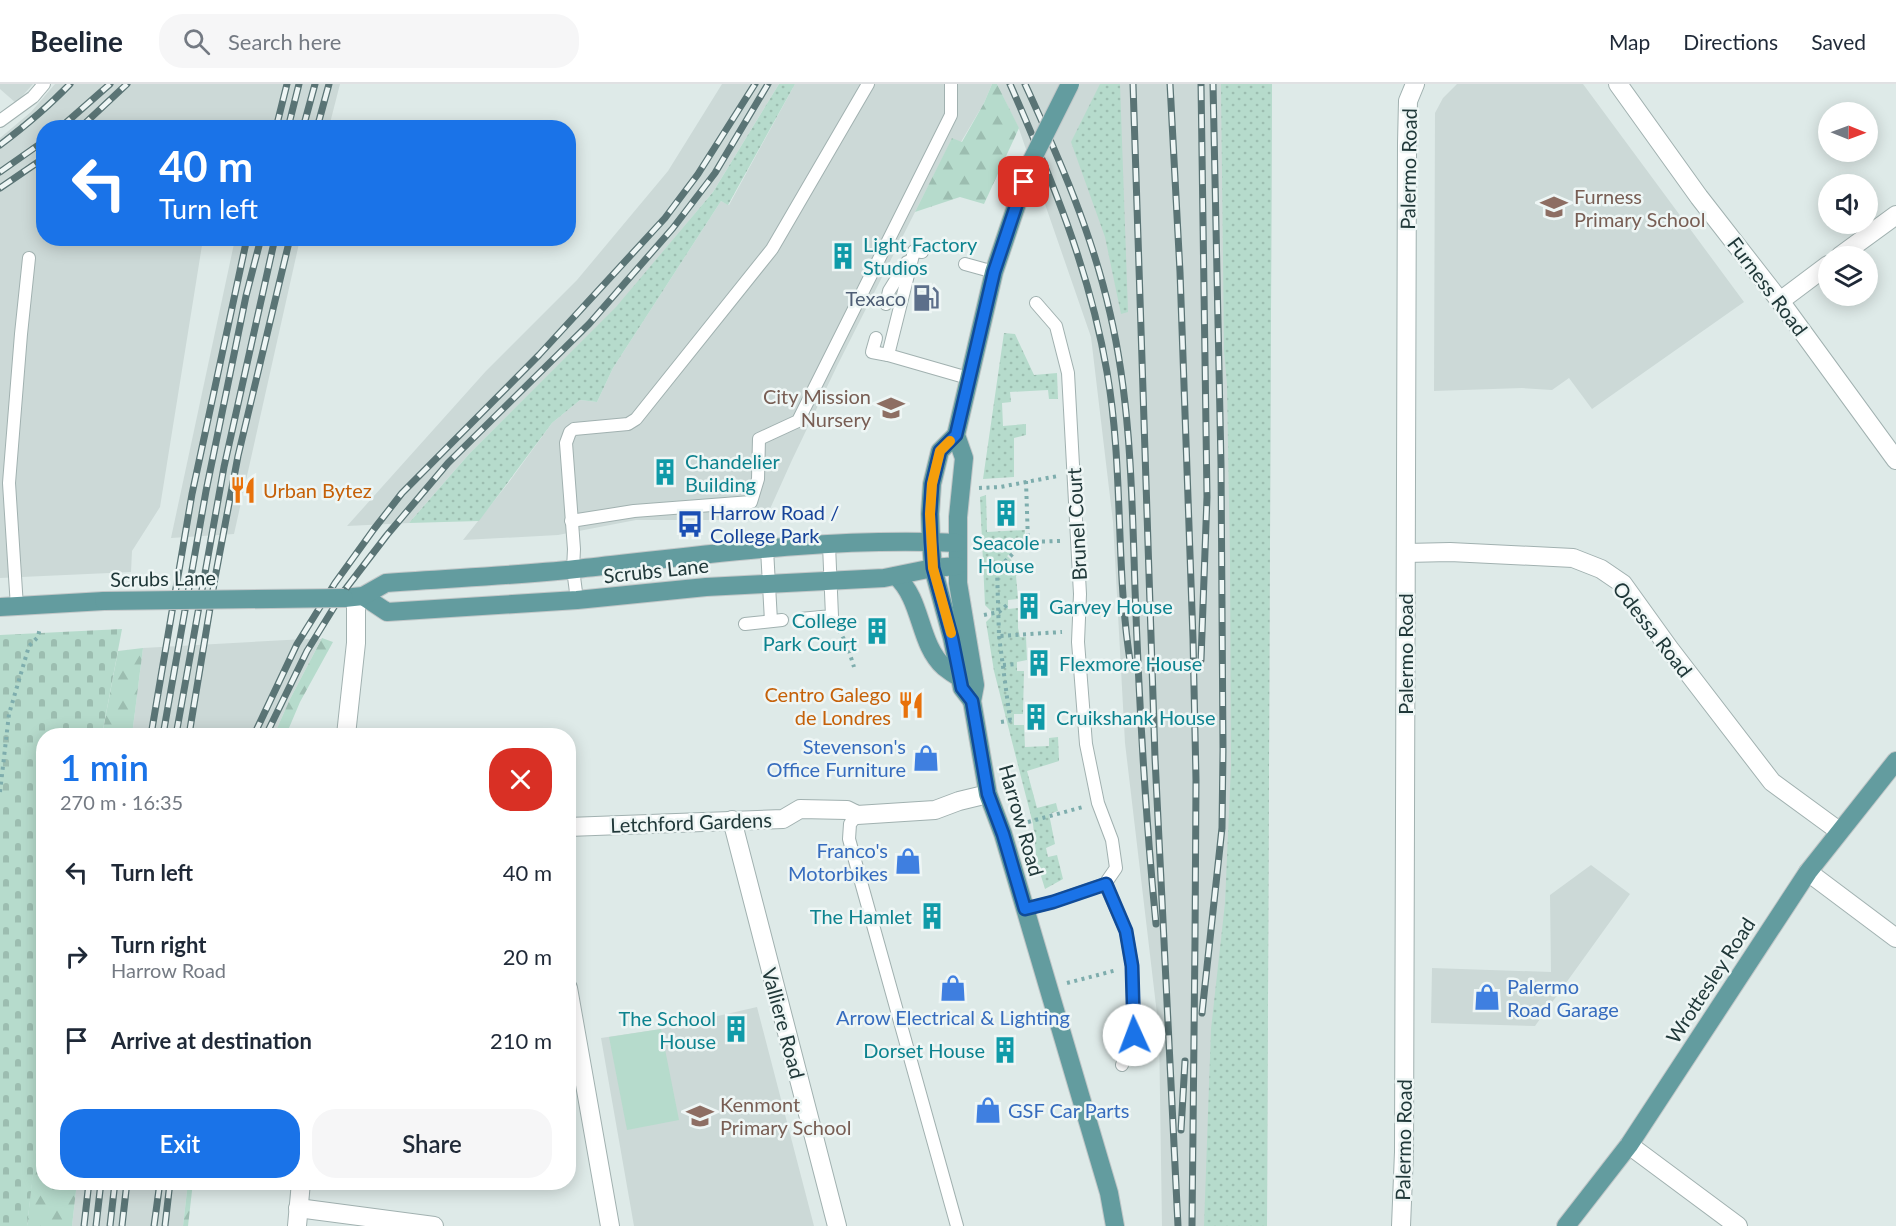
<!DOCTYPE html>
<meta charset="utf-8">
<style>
:root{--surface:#fff;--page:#f6f6f7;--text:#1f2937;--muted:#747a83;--line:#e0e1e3;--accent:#1a73e8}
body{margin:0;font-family:Lato,sans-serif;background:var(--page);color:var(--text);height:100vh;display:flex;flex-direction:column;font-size:22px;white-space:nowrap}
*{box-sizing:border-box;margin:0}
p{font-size:20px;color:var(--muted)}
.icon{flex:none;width:33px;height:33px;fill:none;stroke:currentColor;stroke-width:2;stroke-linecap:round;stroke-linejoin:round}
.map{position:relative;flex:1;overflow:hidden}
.side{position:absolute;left:36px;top:644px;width:540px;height:462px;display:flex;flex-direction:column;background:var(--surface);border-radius:24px;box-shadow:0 3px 15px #0003}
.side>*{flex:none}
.banner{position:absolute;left:36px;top:36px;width:540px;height:126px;border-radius:24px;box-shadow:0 3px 15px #0003;background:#1a73e8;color:#fff;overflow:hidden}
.needle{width:39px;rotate:91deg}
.fabs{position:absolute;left:1818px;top:18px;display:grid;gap:12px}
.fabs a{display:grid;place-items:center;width:60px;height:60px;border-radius:50%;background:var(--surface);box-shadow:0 3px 15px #0003;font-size:30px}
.pin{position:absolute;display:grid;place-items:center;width:51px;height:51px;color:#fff;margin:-26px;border-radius:12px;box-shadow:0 3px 9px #0006}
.me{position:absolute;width:66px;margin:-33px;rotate:358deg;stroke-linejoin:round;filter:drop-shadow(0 0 4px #0008)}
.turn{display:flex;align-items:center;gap:21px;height:126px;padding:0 24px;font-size:27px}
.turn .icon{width:78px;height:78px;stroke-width:2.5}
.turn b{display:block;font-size:42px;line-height:51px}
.round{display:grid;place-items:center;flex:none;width:63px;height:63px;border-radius:24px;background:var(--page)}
.summary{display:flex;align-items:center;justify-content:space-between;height:102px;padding:0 24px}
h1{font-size:36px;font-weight:600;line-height:45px;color:var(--accent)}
.button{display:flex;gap:12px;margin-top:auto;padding:12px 24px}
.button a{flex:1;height:69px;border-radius:24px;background:var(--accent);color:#fff;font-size:24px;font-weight:600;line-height:69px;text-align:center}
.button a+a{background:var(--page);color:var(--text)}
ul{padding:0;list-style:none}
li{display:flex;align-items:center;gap:18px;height:84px;padding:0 24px}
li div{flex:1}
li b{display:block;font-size:22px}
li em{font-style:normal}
header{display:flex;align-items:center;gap:36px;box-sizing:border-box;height:84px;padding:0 30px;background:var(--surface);border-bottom:2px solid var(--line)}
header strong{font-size:28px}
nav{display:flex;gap:33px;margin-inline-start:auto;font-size:21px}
.search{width:420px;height:54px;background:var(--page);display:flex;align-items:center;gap:15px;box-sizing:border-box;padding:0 21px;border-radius:24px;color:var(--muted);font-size:22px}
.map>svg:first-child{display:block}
.built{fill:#ccd9d7}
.grass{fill:url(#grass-dots)}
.forest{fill:url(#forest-firs)}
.cemetery{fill:url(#cemetery-stones)}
.garden{fill:#b6dbcc}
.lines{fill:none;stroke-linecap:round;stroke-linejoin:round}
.service-casing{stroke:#a1b1b0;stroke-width:14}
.minor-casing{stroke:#a1b1b0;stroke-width:20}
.tertiary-casing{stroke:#a1b1b0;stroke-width:20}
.primary-casing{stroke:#c1c7c8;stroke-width:20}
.path{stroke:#7eadad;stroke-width:4;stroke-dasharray:3 4.5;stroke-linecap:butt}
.service{stroke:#fff;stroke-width:12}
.minor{stroke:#fff;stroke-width:18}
.tertiary{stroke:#fff;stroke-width:18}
.primary{stroke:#639c9f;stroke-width:18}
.rail-casing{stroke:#5a7475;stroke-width:7}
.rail{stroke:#eef6f5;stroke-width:4.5;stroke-dasharray:14;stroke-linecap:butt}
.primary-bridge-casing{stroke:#c1c7c8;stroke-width:20;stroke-linecap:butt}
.primary-bridge{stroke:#639c9f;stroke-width:18}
.route-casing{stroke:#114b97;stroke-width:15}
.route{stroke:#1a73e8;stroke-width:10}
.slow{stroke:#f59e0b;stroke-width:10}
.labels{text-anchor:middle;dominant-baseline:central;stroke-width:5;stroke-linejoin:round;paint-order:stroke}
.street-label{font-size:20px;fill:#203839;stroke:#eef6f5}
.education-label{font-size:20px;fill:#785e54;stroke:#eef6f5;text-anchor:start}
.culture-label{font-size:20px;fill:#0d838f;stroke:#eef6f5;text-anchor:start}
.service-label{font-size:20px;fill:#4e5e75;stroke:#eef6f5;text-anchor:end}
.food-label{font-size:20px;fill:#c56008;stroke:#eef6f5;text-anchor:start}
.transit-label{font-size:20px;fill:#164399;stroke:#eef6f5;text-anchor:start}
.shop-label{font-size:20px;fill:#366cbe;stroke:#eef6f5;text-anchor:end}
</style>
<header>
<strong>Beeline</strong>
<div class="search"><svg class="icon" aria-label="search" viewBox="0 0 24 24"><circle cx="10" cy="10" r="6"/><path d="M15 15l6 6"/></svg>Search here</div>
<nav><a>Map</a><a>Directions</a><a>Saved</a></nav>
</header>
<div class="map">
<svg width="1896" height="1142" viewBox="0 0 1896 1142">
<defs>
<pattern id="grass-dots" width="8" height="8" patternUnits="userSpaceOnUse" patternTransform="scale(1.5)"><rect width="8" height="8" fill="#b6dbcc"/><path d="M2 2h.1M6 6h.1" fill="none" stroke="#9cbdb0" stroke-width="1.8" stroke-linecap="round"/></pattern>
<pattern id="forest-firs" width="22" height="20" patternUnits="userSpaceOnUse" patternTransform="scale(1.5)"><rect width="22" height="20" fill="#b6dbcc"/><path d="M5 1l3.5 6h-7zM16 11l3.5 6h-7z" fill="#9cbdb0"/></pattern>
<pattern id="cemetery-stones" width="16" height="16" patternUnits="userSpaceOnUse" patternTransform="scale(1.5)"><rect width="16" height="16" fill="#b6dbcc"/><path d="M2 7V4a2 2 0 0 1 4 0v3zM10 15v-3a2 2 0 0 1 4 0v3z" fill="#9cbdb0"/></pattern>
</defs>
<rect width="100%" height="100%" fill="#deeae8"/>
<g class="built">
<path d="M0,0h33l-17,19 -16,-14z"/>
<path d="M55,0h285l-11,43 -285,1v110l159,1 -43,268 -28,44 -1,21 -131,6v-440l31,-26z"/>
<path d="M722,0h57l-66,108 -97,116 -147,146 -60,69 -62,3 139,-155 91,-91 91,-109z"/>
<path d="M795,0h197l-8,19 -23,39 -9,-3 -115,227 -45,94 -27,60h-129l-78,15 -95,5 46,-58 43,-59 28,-23 17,2 16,-34 108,-167 8,4z"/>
<path d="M997,0h275l-5,1142h-105l-3,-195 -34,-288 -12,-221 -22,-185 -72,-208z"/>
<path d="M1457,0h126l161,218 -152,107 -23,-31 -17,12 -30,-2 -88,3 1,-278 8,-15z"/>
<path d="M235,155h65l-66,295 -63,4z"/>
<path d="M322,554l-32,61 -16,36h-142l11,-87 181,-10z"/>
<path d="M1591,781l39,29 -95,132 -104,-3 1,-55 119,4 -1,-77z"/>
<path d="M757,923l57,219h-180l-33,-188 60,-9z"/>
<path d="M77,1098h111l-5,44h-111z"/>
</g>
<g class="grass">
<path d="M779,0h16l-67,121 -7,-4 -108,167 -16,34 -17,-2 -28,23 -73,98 -70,2 60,-69 147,-147 97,-115z"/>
<path d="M1100,0h20l8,228 -7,2 -16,-77 -34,-95z"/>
<path d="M1221,0h51l-5,1142h-63l7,-197 14,-126 6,-137 -1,-206 -3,-176 -3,-33z"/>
<path d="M1004,249l11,1 19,41 23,-2 1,26h-9l-1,-9 -38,2 1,10 -9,1 1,23 23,-2v11l-12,3v39l-31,2z"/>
<path d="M986,411l1,37 38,-2v12l-18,14 14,13 -5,7 2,23 -10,1v9l10,-1v20l2,9h6l1,23 -10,2v9h7l-1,43h-9v11h10l1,22 24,-1v-8l9,-1 1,24 -32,10 10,37 19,-5 2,8 -9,3 6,30 -9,4 2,9 9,-2 6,24 -18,10 -8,-26 -4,-39 -39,-153 -8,-49 5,-5v-6l-6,-6 -5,-108z"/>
</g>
<g class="forest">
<path d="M992,0h5l22,44 -35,76 -24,-7 -45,15 37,-74 10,4 22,-39z"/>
<path d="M322,554l11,4 -33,60 -14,33h-12l16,-36z"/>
<path d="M143,564l-11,87h-30l16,-84z"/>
<path d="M43,998l1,100h33l-5,44h-45z"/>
<path d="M188,1098h5l-5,44h-5z"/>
</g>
<path class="cemetery" d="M122,545l-20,106h-58v347l-17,144h-27v-591z"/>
<path class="garden" d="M661,945l18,91 -52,10 -18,-93z"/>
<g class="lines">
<defs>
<g id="service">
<path d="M0,37l33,-24 11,-13"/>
<path d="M922,168l-8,-1 -26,104 80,23"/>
<path d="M965,180l29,8"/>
<path d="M1036,219l20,23 12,47 12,221 -2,48 8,102 12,59 14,37 4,28 -11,16 21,47 6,35 2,69 -12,30"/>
<path d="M886,220l3,-13 18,-29"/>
<path d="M876,254l-4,14 16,3"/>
<path d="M571,437l63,-10 117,-9 7,-23 1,-40 39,-18 153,-306v-31"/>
<path d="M767,465l4,72"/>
<path d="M577,516l-4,-31 1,-20 -8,-106 4,-11 4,-3 54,-5 8,-5 136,-170 96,-165"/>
<path d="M17,523l-8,-124 12,-149 8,-76"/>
<path d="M800,535l32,-3 -3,-71"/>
<path d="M745,540l37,-4"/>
<path d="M857,731l-7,9 -1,15 108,387"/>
<path d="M1025,825l28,-7 52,-18"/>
</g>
<g id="minor">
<path d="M1618,0l81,113 81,104 116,159"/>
<path d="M1840,172l56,-41"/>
<path d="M1780,217l48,-36"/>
<path d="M1406,469l44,-1 123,6 28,11 22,15 46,64 103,134 67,49"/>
<path d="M346,651l10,-92v-46"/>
<path d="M732,736l105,406"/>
<path d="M568,743l215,-8 17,-10 47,1 10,5 78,-5 24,-9 29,-7"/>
<path d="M1808,788l88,66"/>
<path d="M568,904l42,238"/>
<path d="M1629,1061l109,81"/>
<path d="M298,1124l136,18"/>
<path d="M297,1142l4,-44"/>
</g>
<path id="tertiary" d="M1401,1142l3,-74 3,-1009 1,-42 7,-17"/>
<g id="primary">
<path d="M1031,78l-37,110 -38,163 8,23 -6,59v66l17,102 -3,16 16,93 15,40 106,359 6,33"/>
<path d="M956,351l-16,16 -8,33 -2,30 1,28 2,26 19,70 10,50 10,13"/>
<path d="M896,492c27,25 22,67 48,91 5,4 11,8 16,11"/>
<path d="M363,512l24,16 190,-12 129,-13 178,-9 49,-10 24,-2"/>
<path d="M344,514l19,-2 23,-13c63,-5 127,-7 190,-14 127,-14 253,-32 381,-26"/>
<path d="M0,523l104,-6"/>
<path d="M1566,1142l63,-81 179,-273 88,-111"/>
</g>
</defs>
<use href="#service" class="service-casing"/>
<use href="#minor" class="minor-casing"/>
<use href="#tertiary" class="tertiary-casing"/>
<use href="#primary" class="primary-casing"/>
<g class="path">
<path d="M1026,397l2,61"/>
<path d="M979,404l21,-1 58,-11"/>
<path d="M1060,457l-35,1 -28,27 2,67 63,-4"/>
<path d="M984,531l15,-3 9,-8"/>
<path d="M839,546l8,15 7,22"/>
<path d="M999,552l11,84"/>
<path d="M1003,581l14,-1"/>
<path d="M1001,638l13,-2"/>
<path d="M0,708l9,-78 20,-68 9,-9 2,-10"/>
<path d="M1028,738l55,-15"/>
<path d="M1067,899l50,-13"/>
</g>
<use href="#service" class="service"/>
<use href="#minor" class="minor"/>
<use href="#tertiary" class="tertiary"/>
<use href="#primary" class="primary"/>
<defs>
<g id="rail">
<path d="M1010,0c41,93 80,187 97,288 17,98 8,198 24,295"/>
<path d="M1025,0c34,74 67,149 85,229 21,90 22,184 25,276 4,112 10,223 21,335"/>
<path d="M1133,0l22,674 23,468"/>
<path d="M1170,0l10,188 13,367 3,141 -1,161 -3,285"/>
<path d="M60,44l50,-44"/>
<path d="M80,44l47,-44"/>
<path d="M276,44l11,-44"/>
<path d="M288,44l11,-44"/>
<path d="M303,44l12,-44"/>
<path d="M317,44l12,-44"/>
<path d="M0,61c25,-19 48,-38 70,-61"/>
<path d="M0,88l44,-31"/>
<path d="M0,104l44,-30"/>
<path d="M1201,576l6,-163 -6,-413"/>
<path d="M151,651l41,-241 55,-256"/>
<path d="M163,651l43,-244 40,-195 15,-58"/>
<path d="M176,651l48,-268 51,-229"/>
<path d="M189,651l26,-157 23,-122 52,-218"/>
<path d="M254,651l43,-91 38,-61 39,-54 28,-36 137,-138 126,-137 33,-44 57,-90"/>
<path d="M266,651l41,-84 37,-60 43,-56 61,-72 141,-139 84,-96 42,-55 53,-89"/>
<path d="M1202,929l20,-185 1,-78 -2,-286 -8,-380"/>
<path d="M1181,1046l4,-69"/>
<path d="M84,1142l5,-44"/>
<path d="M96,1142l5,-44"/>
<path d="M110,1142l5,-44"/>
<path d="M122,1142l5,-44"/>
<path d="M154,1142l6,-44"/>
<path d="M165,1142l5,-44"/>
</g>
</defs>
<use href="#rail" class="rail-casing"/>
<use href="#rail" class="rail"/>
<defs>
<g id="primary-bridge">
<path d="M1031,78l39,-78"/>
<path d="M104,517l240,-3"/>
</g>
</defs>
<use href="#primary-bridge" class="primary-bridge-casing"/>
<use href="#primary-bridge" class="primary-bridge"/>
</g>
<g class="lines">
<defs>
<path id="route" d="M1024,98l-30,90 -38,163 -16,16 -8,33 -2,30 1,28 2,26 19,70 10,50 10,13 16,93 15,40 22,75 28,-7 53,-18 20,47 6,35 2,69"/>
</defs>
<use href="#route" class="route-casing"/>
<use href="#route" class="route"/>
<path class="slow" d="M950,357l-10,10 -8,33 -2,30 3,54 18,65"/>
</g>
<defs>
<symbol id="school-bare" viewBox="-9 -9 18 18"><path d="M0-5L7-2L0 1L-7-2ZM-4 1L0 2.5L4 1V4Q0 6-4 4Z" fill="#8d6e63" stroke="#eef6f5" stroke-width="2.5" paint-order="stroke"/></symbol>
<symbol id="building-bare" viewBox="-9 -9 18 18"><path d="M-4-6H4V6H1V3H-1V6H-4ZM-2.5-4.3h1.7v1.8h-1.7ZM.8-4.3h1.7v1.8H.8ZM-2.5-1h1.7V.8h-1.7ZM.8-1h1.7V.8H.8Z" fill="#0f9aa8" stroke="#eef6f5" stroke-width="2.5" paint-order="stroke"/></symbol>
<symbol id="fuel-bare" viewBox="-9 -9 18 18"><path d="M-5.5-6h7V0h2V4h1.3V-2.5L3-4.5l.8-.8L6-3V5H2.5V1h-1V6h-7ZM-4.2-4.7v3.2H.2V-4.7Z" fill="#5c6f8a" stroke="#eef6f5" stroke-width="2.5" paint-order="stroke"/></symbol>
<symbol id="restaurant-bare" viewBox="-9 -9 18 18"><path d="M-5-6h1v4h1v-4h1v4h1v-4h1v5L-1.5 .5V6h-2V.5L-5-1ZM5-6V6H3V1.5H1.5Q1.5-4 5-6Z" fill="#e8710a" stroke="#eef6f5" stroke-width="2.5" paint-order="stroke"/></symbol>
<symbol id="bus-bare" viewBox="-9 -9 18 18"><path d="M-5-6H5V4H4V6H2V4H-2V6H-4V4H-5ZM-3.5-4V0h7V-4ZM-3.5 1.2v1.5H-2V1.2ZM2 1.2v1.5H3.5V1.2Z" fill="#1a4fb4" stroke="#eef6f5" stroke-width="2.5" paint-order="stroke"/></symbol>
<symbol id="shop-bare" viewBox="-9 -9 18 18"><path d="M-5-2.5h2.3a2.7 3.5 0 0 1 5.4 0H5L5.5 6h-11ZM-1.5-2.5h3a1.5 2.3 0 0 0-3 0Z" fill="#3f7fe0" stroke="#eef6f5" stroke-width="2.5" paint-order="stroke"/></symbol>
</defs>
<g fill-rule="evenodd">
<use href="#school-bare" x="1535" y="104" width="38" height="38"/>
<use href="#building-bare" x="824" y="153" width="38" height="38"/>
<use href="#fuel-bare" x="907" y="195" width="38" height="38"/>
<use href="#school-bare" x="872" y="305" width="38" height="38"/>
<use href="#building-bare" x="646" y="369" width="38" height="38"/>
<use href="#restaurant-bare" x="224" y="387" width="38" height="38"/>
<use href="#building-bare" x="987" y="410" width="38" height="38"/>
<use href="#bus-bare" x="671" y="421" width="38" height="38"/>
<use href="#building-bare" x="1010" y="503" width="38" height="38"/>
<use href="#building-bare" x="858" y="528" width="38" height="38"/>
<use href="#building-bare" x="1020" y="560" width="38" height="38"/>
<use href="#restaurant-bare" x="892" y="602" width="38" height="38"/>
<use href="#building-bare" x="1017" y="614" width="38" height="38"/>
<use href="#shop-bare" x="907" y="655" width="38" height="38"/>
<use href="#shop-bare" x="889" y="758" width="38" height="38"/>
<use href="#building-bare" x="913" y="813" width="38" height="38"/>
<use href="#shop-bare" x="934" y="885" width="38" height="38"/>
<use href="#shop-bare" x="1468" y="894" width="38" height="38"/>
<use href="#building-bare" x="717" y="926" width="38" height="38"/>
<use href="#building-bare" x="986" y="947" width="38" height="38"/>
<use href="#shop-bare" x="969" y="1007" width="38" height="38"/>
<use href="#school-bare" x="681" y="1013" width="38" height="38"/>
</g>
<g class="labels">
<g class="street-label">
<text transform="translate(1408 85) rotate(-89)">Palermo Road</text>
<text transform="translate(1768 202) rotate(53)">Furness Road</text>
<text transform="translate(1076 440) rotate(-93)">Brunel Court</text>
<text transform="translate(656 486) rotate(-6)">Scrubs Lane</text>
<text transform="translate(163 494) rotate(-1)">Scrubs Lane</text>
<text transform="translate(1653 545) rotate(52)">Odessa Road</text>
<text transform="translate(1405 570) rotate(-90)">Palermo Road</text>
<text transform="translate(1022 736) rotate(74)">Harrow Road</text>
<text transform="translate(691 738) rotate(-2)">Letchford Gardens</text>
<text transform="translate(1710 896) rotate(-57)">Wrottesley Road</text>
<text transform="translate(784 939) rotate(75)">Valliere Road</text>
<text transform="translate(1403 1056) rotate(-89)">Palermo Road</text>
</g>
<g class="education-label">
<text x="1574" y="112">Furness<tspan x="1574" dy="23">Primary School</tspan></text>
<text x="871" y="312" text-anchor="end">City Mission<tspan x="871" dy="23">Nursery</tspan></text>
<text x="720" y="1020">Kenmont<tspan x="720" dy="23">Primary School</tspan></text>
</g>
<g class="culture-label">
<text x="863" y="160">Light Factory<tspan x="863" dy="23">Studios</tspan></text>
<text x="685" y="377">Chandelier<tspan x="685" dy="23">Building</tspan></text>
<text x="1006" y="458" text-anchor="middle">Seacole<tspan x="1006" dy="23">House</tspan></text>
<text x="1049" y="522">Garvey House</text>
<text x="857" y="536" text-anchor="end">College<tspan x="857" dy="23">Park Court</tspan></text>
<text x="1059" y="579">Flexmore House</text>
<text x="1056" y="633">Cruikshank House</text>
<text x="912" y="832" text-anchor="end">The Hamlet</text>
<text x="716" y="934" text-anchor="end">The School<tspan x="716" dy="23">House</tspan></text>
<text x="985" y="966" text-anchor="end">Dorset House</text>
</g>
<g class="service-label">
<text x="906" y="214">Texaco</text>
</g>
<g class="food-label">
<text x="263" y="406">Urban Bytez</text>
<text x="891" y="610" text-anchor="end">Centro Galego<tspan x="891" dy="23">de Londres</tspan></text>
</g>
<g class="transit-label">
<text x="710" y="428">Harrow Road /<tspan x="710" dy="23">College Park</tspan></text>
</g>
<g class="shop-label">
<text x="906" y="662">Stevenson's<tspan x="906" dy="23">Office Furniture</tspan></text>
<text x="888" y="766">Franco's<tspan x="888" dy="23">Motorbikes</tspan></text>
<text x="1507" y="902" text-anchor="start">Palermo<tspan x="1507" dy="23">Road Garage</tspan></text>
<text x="953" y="933" text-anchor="middle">Arrow Electrical &amp; Lighting</text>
<text x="1008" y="1026" text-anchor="start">GSF Car Parts</text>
</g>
</g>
</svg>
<div class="fabs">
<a><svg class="needle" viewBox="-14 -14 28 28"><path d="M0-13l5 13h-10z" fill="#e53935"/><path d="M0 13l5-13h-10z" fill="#747a83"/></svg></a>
<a><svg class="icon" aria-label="sound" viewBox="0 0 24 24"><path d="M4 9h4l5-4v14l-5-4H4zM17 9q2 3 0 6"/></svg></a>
<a><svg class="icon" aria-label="layers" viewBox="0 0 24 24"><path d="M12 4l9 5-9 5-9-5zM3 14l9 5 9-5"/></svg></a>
</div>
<div class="pin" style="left:1024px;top:98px;background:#d93025"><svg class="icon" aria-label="arrive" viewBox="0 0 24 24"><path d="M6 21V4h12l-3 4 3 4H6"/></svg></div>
<svg class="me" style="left:1134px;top:951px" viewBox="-20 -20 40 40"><circle r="19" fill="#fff"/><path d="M0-13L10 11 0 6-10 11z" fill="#1a73e8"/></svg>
<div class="banner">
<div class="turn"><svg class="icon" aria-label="left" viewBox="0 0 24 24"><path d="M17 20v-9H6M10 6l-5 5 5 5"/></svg><div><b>40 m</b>Turn left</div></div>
</div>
<section class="side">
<div class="summary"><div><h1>1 min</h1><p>270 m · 16:35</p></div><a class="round" style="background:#d93025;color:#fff"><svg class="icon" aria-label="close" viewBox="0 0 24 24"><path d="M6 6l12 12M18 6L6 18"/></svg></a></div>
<ul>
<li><svg class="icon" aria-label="left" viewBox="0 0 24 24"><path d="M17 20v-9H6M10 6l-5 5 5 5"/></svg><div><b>Turn left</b></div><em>40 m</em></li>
<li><svg class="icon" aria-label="right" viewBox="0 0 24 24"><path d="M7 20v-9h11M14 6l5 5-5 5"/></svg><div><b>Turn right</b><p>Harrow Road</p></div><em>20 m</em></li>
<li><svg class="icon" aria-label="arrive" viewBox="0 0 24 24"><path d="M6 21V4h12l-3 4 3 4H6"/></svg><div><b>Arrive at destination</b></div><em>210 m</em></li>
</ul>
<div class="button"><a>Exit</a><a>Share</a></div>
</section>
</div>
